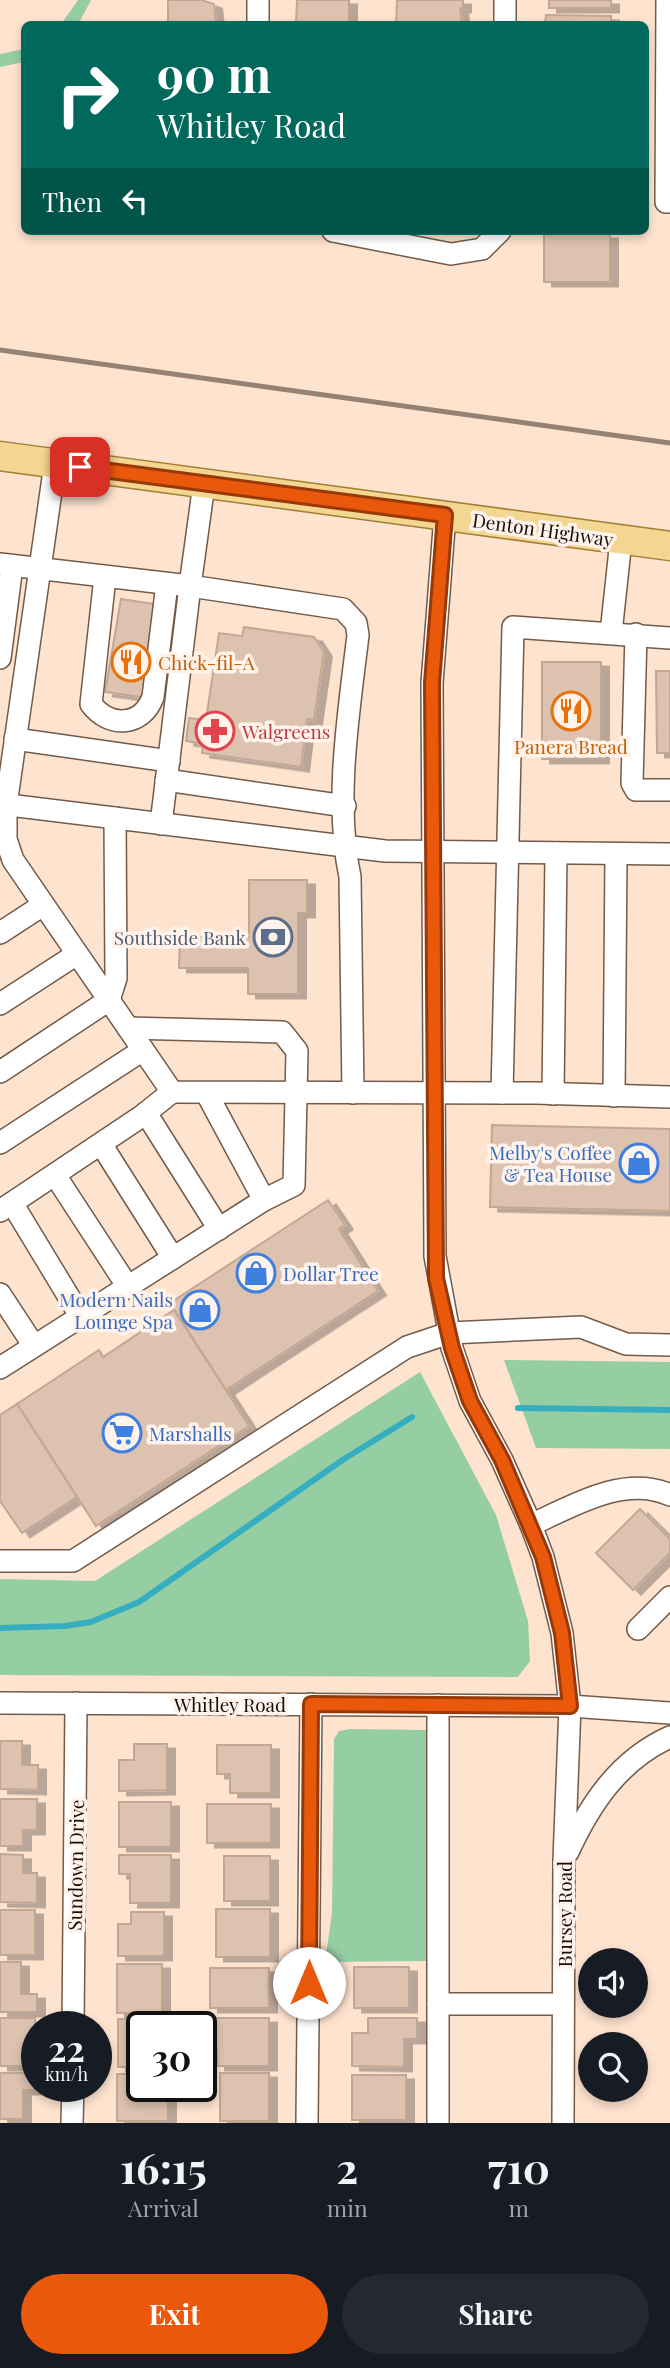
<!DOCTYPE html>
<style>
:root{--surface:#171b24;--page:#242831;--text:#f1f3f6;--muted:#9ea1a6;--accent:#ea580c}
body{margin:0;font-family:"Playfair Display",serif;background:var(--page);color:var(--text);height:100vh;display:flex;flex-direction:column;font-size:26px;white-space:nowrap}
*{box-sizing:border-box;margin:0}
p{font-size:23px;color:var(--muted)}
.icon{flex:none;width:38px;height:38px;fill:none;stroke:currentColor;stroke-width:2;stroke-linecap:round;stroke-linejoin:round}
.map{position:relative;height:2123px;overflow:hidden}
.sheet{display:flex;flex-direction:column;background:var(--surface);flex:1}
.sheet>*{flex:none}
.banner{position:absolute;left:21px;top:21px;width:628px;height:214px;border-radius:10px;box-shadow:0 4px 10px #0003;background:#00695c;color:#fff;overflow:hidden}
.buttons{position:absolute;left:578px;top:1948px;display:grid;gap:14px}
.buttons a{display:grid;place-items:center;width:70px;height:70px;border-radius:50%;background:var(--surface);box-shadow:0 4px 10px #0003;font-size:35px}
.speed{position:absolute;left:21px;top:2011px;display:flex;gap:14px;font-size:35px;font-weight:700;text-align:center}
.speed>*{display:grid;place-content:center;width:91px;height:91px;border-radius:50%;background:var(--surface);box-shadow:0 4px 10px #0003;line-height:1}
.speed small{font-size:18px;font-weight:400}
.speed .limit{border:4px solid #111;border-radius:10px;background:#fff;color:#111}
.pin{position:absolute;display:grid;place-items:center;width:60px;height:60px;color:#fff;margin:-30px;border-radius:14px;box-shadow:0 4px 10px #0006}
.me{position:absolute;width:77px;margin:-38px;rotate:0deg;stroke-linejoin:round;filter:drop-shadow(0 0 5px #0008)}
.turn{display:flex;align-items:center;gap:24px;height:147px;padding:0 21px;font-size:32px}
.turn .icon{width:91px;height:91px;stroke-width:2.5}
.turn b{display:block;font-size:49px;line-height:60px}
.then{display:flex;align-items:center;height:66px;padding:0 21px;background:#0003;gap:14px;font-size:26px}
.eta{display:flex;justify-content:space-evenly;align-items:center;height:119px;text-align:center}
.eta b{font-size:42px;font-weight:700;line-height:49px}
.button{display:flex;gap:14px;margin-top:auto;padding:14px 21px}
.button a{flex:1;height:80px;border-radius:42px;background:var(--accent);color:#fff;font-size:28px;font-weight:700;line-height:80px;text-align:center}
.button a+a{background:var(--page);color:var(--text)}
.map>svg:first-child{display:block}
.green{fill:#96cea4}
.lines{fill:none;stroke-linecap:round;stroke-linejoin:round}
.stream{stroke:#36aec0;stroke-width:6}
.building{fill:#ddc2af;stroke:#c1a794;stroke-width:2;filter:url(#shadow)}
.minor-casing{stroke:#725b4a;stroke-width:24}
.major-casing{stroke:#a17e33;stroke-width:31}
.minor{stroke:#fff;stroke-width:21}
.major{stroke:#f3d692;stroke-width:28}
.rail{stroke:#958274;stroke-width:5}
.route-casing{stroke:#983908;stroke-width:18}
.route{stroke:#ea580c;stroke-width:12}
.labels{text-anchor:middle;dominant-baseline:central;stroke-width:7;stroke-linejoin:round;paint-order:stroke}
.street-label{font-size:19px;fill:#170e07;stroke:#fff3eb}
.food-label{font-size:19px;fill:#c56008;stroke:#fff3eb;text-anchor:start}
.health-label{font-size:19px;fill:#be3a42;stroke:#fff3eb;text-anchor:start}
.service-label{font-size:19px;fill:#4e5e75;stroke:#fff3eb;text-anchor:end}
.shop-label{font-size:19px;fill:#366cbe;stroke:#fff3eb;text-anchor:end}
</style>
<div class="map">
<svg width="670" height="2123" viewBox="0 0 670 2123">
<defs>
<filter id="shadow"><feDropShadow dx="8" dy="4.5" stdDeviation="0" flood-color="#0004"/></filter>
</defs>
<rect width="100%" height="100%" fill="#fee3cf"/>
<g class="green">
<path d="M78,0h13l-12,23 -18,1z"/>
<path d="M24,49v13l-24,5v-13z"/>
<path d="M504,1360l166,2v87l-134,-1z"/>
<path d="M420,1372l76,143 32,106 2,40 -12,16 -518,-2v-96l95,2z"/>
<path d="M350,1729l77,1v231l-102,1 7,-49 2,-174 5,-8z"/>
</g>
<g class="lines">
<g class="stream">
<path d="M518,1408l152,2"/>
<path d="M0,1628l65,-2 26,-4 48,-20 205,-143 68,-42"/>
</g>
</g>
<g class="building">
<path d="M168,0h33l13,4 2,18h-48z"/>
<path d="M297,0h52v24h-53z"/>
<path d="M397,0h66v8h-3l2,16h-66z"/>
<rect x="549" y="0" width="62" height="8"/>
<path d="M546,15l65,1v8h-66z"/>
<rect x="544" y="234" width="66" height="48"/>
<path d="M121,599l40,6 -13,93 -43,-6z"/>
<path d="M244,627l70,10 10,15 -10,68 -7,-1 -6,48 -99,-14 1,-9 -17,-3 3,-23 17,2 13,-87 23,3z"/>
<rect x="542" y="662" width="59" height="97"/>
<path d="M656,671h14v82h-13z"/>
<path d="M249,880h58v33h-9v81h-50v-26h-69l1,-31h69z"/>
<path d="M492,1125l178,4v82l-180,-4z"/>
<path d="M328,1200l17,25 -6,4 39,62 -152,99 -56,-87z"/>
<path d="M174,1310l75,116 -153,100 -79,-122 82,-54 4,7z"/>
<path d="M17,1404l60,93 -55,36 -22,-32v-86z"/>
<path d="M640,1509l30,30v14l-37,37 -37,-37z"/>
<path d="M0,1741h22v24h16v25l-38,-1z"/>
<path d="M134,1744h33v46l-48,1v-31h15z"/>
<path d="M217,1745h54v48h-41v-19h-13z"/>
<path d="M0,1799h37v31h-14v16h-23z"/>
<rect x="119" y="1802" width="52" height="45"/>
<rect x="207" y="1804" width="64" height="39"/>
<path d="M0,1854l23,1v18h14v30l-37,-1z"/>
<path d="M119,1855h52v48h-41v-29h-11z"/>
<rect x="224" y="1856" width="46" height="45"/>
<rect x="216" y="1909" width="54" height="48"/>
<rect x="0" y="1910" width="35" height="45"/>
<path d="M131,1912h33v44h-46v-32h13z"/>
<path d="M0,1962h21v32h16v18h-37z"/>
<rect x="117" y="1964" width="45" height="49"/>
<rect x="354" y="1967" width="55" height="41"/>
<rect x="210" y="1968" width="59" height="40"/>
<rect x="0" y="2018" width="35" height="48"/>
<path d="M201,2018h68v48h-52v-16h-16z"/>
<path d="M368,2018h49v21h-13v28l-52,-1v-33h16z"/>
<path d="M118,2019h39v7h-15v41h-24z"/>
<path d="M0,2073h34v17h-11v29h-23z"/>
<rect x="220" y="2073" width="49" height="48"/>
<path d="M117,2074h25v12h26v35h-51z"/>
<rect x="352" y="2075" width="54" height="45"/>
</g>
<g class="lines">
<defs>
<g id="minor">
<path d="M667,0l-1,202h4"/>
<path d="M258,24v-24"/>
<path d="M505,24v-24"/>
<path d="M333,231l118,23 31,-5 18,-18"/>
<path d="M55,464l-49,341v34l7,21 159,232 363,1 135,4"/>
<path d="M204,484l-14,102 153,23 13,14 2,12c-9,76 -24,166 -8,242l3,216"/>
<path d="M445,515l-13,168 3,573 17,92 18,53 32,59 29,65 12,32 19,76 8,73 -6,154 -1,263"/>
<path d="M0,564l190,22 -29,238"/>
<path d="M105,577l-14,127c18,24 51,23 62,-7l14,-113"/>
<path d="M611,633l10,-93"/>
<path d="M636,634l-4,149 4,7h34"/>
<path d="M0,658l12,-92"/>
<path d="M15,739l154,22"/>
<path d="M166,780l179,26"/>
<path d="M0,804l385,47 285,3"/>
<path d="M0,933l43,-28"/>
<path d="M0,1004l77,-50"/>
<path d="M128,1028l154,4 15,19 -3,134 -30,15 -57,-106"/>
<path d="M0,1072l109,-72 7,-22 -1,-160"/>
<path d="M502,1093l11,-466 157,11"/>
<path d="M553,1094l3,-241"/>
<path d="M614,1096l2,-242"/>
<path d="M146,1113l73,116"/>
<path d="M0,1143l143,-93"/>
<path d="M101,1144l72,114"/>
<path d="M55,1175l73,112"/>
<path d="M12,1203l69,114"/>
<path d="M0,1211l142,-95 30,-24"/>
<path d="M0,1294l34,52"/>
<path d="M0,1368l264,-168"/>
<path d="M531,1525c41,-19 94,-51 139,-30"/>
<path d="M0,1561h73l334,-214 42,-14 132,-6 45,17 44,1"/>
<path d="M638,1629l32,-32"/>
<path d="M0,1703l570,3 100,7"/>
<path d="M568,1852c22,-48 51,-92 102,-115"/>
<path d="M438,2004h125"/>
<path d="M73,2026l3,-323"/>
<path d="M72,2123l1,-37"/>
<path d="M307,2123l4,-419"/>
<path d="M438,2123v-418"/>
</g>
<path id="major" d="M0,456l670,90"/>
</defs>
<use href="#minor" class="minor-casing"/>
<use href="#major" class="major-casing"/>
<use href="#minor" class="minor"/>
<use href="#major" class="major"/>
<path class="rail" d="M0,350l670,93"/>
</g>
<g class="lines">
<defs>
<path id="route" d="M80,467l365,48 -13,168 4,595 16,70 18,53 32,59 41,97 19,76 8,73 -259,-2 -2,279"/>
</defs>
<use href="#route" class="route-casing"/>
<use href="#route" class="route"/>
</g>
<defs>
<symbol id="restaurant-ring" viewBox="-11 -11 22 22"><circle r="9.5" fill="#fff3eb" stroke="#e8710a" stroke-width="1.5"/><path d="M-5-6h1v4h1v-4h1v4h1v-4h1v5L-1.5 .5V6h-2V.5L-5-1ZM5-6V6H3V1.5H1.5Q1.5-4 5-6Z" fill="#e8710a"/></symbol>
<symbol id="pharmacy-ring" viewBox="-11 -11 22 22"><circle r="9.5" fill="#fff3eb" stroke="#e0444e" stroke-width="1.5"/><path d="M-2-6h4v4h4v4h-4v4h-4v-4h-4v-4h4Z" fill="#e0444e"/></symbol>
<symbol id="bank-ring" viewBox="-11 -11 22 22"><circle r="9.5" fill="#fff3eb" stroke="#5c6f8a" stroke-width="1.5"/><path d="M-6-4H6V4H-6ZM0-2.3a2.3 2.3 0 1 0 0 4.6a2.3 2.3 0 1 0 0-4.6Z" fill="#5c6f8a"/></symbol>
<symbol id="shop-ring" viewBox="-11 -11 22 22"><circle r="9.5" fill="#fff3eb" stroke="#3f7fe0" stroke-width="1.5"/><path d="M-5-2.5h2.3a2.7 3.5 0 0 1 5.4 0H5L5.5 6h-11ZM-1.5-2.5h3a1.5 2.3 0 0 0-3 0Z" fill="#3f7fe0"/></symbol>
<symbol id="supermarket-ring" viewBox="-11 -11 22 22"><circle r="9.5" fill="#fff3eb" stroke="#3f7fe0" stroke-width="1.5"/><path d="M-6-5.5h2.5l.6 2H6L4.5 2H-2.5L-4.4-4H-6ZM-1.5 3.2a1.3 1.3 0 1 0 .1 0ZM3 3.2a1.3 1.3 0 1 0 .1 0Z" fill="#3f7fe0"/></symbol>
</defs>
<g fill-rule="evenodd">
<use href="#restaurant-ring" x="109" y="640" width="44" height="44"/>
<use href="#restaurant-ring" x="549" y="689" width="44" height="44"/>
<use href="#pharmacy-ring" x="193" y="709" width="44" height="44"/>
<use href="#bank-ring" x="251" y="915" width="44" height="44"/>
<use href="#shop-ring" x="617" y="1141" width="44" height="44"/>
<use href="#shop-ring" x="234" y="1251" width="44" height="44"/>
<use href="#shop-ring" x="178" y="1288" width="44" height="44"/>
<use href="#supermarket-ring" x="100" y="1411" width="44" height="44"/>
</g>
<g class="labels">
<g class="street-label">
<text transform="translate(543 529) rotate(8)">Denton Highway</text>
<text x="230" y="1704">Whitley Road</text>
<text transform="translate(75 1865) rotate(-89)">Sundown Drive</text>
<text transform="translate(564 1914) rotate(-90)">Bursey Road</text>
</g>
<g class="food-label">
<text x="158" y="662">Chick-fil-A</text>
<text x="571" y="746" text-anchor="middle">Panera Bread</text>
</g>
<g class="health-label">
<text x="242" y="731">Walgreens</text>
</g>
<g class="service-label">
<text x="246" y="937">Southside Bank</text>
</g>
<g class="shop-label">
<text x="612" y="1152">Melby's Coffee<tspan x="612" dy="22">&amp; Tea House</tspan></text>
<text x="283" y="1273" text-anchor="start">Dollar Tree</text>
<text x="173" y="1299">Modern Nails<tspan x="173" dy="22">Lounge Spa</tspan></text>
<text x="149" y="1433" text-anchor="start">Marshalls</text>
</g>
</g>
</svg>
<div class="buttons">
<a><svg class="icon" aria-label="sound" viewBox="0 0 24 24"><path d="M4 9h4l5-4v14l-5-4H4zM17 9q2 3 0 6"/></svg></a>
<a><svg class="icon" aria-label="search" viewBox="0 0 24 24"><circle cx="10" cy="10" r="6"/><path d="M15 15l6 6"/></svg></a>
</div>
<div class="speed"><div>22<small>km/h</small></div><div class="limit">30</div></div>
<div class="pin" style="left:80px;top:467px;background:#d93025"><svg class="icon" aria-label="arrive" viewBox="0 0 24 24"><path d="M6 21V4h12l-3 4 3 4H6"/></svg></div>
<svg class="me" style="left:309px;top:1983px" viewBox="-20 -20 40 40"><circle r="19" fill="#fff"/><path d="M0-13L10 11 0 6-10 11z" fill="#ea580c"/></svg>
<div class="banner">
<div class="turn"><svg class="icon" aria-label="right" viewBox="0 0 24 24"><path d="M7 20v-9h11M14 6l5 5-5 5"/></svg><div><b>90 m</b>Whitley Road</div></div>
<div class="then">Then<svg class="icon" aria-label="left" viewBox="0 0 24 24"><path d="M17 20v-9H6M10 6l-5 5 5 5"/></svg></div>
</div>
</div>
<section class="sheet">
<div class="eta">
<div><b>16:15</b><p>Arrival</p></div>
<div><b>2</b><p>min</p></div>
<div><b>710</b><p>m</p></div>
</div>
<div class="button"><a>Exit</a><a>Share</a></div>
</section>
